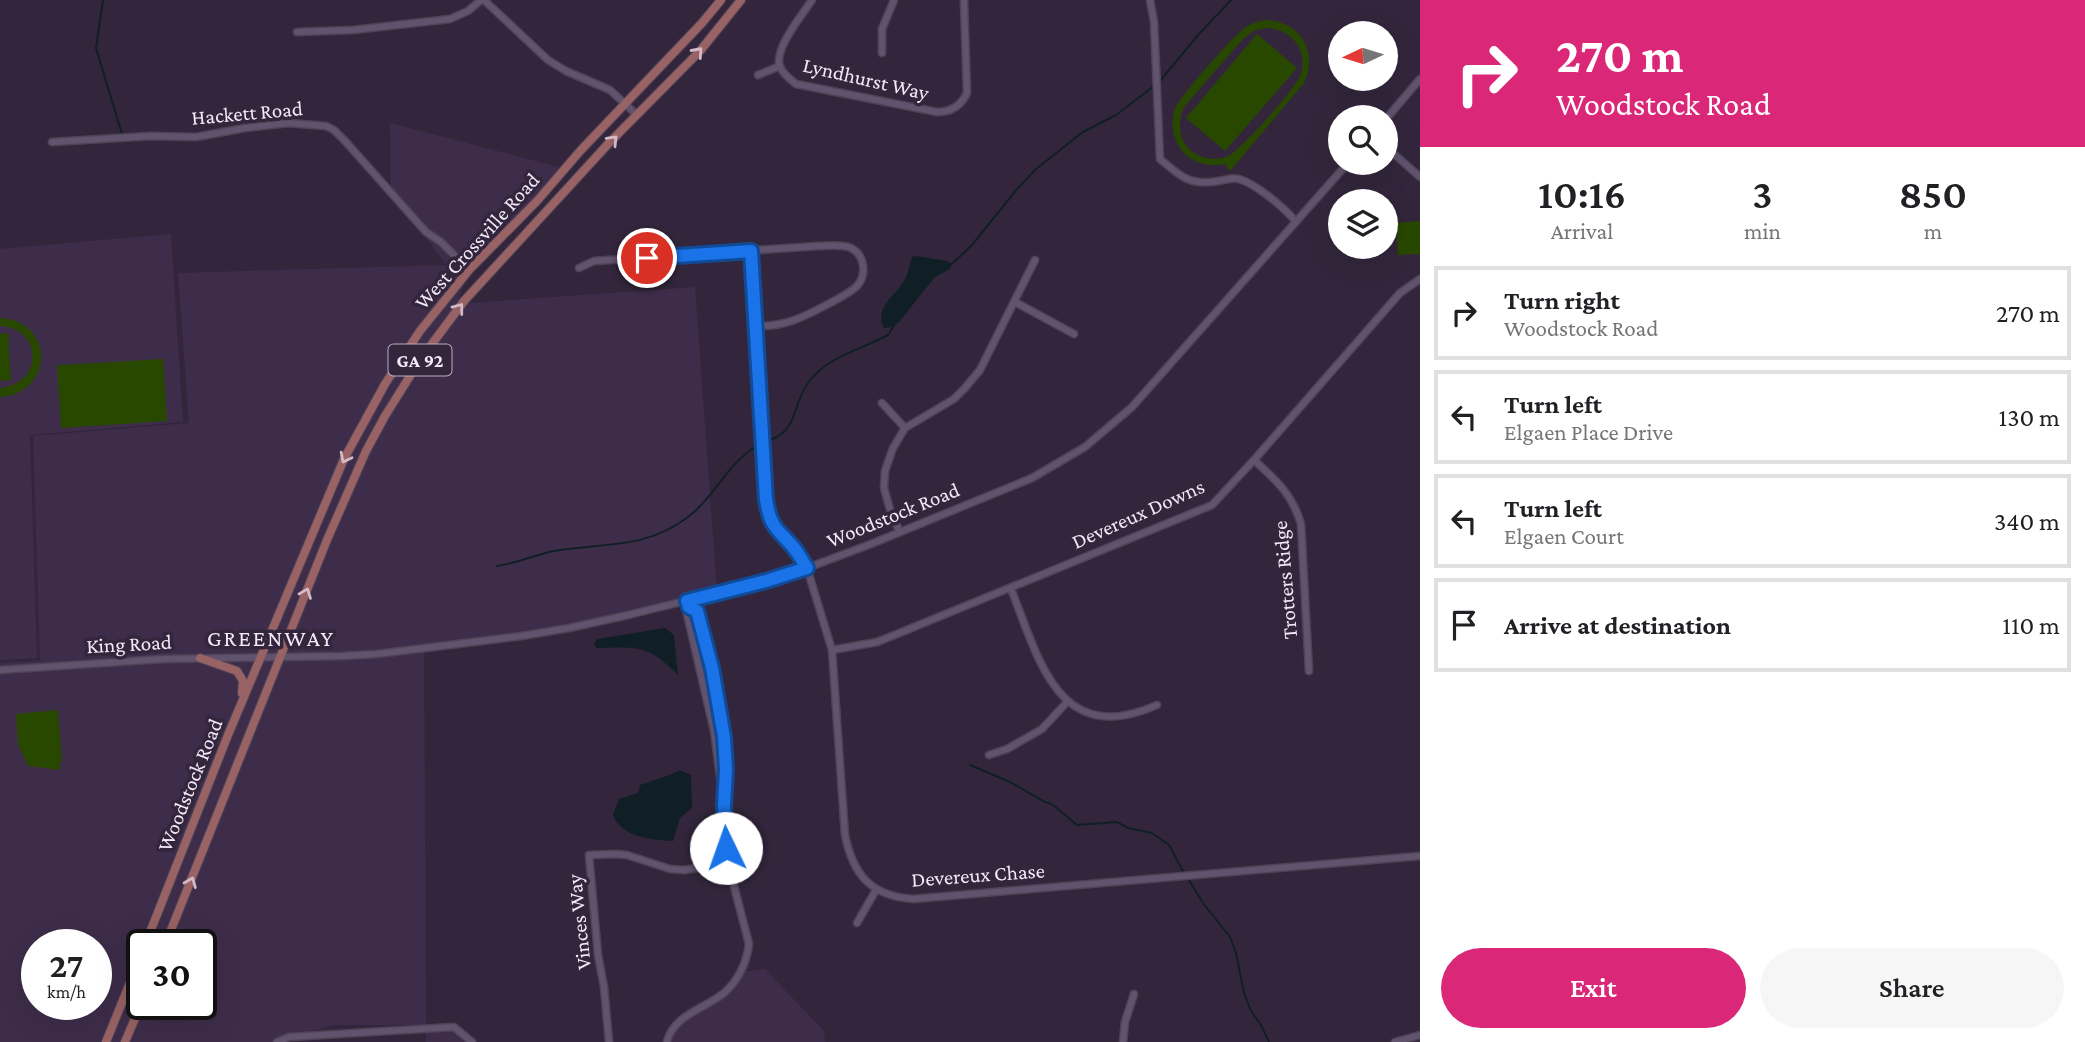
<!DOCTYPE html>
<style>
:root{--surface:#fff;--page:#f6f6f6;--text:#202124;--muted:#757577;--line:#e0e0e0;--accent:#db2777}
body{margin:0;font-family:"Crimson Pro",serif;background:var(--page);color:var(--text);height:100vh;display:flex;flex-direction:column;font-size:26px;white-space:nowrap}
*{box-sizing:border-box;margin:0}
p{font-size:23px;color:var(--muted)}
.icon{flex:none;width:38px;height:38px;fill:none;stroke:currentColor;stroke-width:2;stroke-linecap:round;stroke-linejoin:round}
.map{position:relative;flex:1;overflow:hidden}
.drawer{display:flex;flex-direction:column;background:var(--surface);width:665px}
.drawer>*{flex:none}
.top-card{background:#db2777;color:#fff;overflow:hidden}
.needle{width:46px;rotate:266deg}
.buttons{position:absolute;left:1328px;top:21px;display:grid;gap:14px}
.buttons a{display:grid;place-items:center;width:70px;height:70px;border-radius:50%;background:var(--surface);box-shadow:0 7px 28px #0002;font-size:35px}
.speed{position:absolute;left:21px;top:929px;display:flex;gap:14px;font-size:35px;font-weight:700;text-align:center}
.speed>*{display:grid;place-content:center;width:91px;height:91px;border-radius:50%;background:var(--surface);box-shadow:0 7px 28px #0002;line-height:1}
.speed small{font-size:18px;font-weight:400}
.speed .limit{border:4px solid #111;border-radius:10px;background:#fff;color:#111}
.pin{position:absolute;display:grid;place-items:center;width:60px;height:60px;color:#fff;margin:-30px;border:4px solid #fff;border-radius:50%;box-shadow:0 2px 7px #0007}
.me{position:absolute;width:77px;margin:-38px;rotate:357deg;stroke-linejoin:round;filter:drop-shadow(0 0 5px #0008)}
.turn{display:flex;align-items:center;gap:24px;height:147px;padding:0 21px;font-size:32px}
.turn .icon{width:91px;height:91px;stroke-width:2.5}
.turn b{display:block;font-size:49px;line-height:60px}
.eta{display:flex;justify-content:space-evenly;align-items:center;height:119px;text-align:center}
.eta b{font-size:42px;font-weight:600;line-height:49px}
.primary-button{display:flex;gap:14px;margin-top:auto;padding:14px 21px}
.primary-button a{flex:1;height:80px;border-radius:42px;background:var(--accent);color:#fff;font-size:28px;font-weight:600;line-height:80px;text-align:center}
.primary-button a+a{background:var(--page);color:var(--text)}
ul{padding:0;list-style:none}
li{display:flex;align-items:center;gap:21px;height:94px;margin:0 14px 10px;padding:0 7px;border:4px solid var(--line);border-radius:0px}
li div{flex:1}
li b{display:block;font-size:26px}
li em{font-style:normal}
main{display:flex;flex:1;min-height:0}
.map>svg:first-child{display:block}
.built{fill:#3e2d4a;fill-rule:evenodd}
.green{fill:#284800;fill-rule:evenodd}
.water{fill:#101f25}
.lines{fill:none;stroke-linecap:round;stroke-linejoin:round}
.stream{stroke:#101f25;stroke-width:2}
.minor-casing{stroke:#4e4356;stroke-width:9}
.major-casing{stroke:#4e4356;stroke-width:10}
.minor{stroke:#61536d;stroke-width:6}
.major{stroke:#996264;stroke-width:8}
.oneway{stroke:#d3bac5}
.route-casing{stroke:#114b97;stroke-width:18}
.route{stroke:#1a73e8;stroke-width:12}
.labels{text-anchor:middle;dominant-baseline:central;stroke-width:7;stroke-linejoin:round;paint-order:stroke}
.shield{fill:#33263c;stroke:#b9aec0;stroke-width:2}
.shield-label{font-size:19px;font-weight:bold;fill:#f2e9f9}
.street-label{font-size:21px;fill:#f2e9f9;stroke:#33263c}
.neighbourhood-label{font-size:23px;letter-spacing:2px;fill:#f2e9f9;stroke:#33263c}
</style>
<main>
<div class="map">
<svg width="1420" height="1042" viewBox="0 0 1420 1042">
<rect width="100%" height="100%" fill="#33263c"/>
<g class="built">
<path d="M390,123l176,46 -94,96 -16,39 239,-17 22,306 -88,23 -205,29 2,380h-92l-60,17h-274v-379l40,-2 -7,-225 156,-13 -11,-150 268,-8 -55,-76zM37,945h59v59h-59zM142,945h59v59h-59z"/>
<path d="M171,234l12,188 -153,13 7,223 -37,2v-411z"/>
<path d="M765,969l59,62 1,11h-158l6,-15 57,-39 10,-16z"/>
<path d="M454,1027l18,15h-46v-13z"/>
</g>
<g class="green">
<path d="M1266,20c34,1 53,32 38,63l-74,88 -5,-7c-15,3 -29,0 -40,-10 -12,-12 -15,-30 -10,-45 5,-13 59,-74 71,-82 6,-4 12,-6 20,-7zM1266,28c25,0 44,23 34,48 -5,13 -59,74 -72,80 -13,6 -30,2 -40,-8 -10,-12 -10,-27 -4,-41l58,-67 11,-9z"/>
<path d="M1257,34l40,34 -72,83 -39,-33z"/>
<path d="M1420,221v33l-22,1 -2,-32z"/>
<path d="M0,318c55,3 55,75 0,79v-9c44,-4 43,-60 0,-62z"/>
<path d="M8,333l3,47 -11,1v-47z"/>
<path d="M163,359l4,62 -106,7 -4,-63z"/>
<path d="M58,710l4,52 -3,1 1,7 -32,-4 -10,-21 -2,-31z"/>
</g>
<g class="water">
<path d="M916,256l32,5 4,3 -2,5 -15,8 -36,45 -6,5 -9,1c-11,-21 13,-33 21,-49 4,-7 4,-14 7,-22z"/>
<path d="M665,628l9,7 4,40c-31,-31 -40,-28 -82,-27l-2,-4 3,-5z"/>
<path d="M680,770l11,5 1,33 -12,10 -7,23c-21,-1 -52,-4 -60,-26l6,-16 19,-6 2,-8 32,-11z"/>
</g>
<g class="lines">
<g class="stream">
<path d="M103,0l-7,48 26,86"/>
<path d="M1159,82l40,-48 32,-34"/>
<path d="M952,264l20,-19 45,-56 19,-20 47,-37 33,-17 38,-29"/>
<path d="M765,442c35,-11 25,-33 43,-59 18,-26 54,-34 80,-48l5,-8"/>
<path d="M497,566c20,-3 38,-11 57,-15 51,-9 90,-1 134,-34 29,-22 38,-54 72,-73"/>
<path d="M970,765l40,17 35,20 7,2 25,21 40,-3 11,6 24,5 17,12 15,28"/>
<path d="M1187,877l16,26 27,34 6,16 8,40 7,18 10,14 8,17"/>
</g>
<defs>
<g id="minor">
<path d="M484,0l64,60 18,11 44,19 27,25"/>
<path d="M812,0c-10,15 -39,50 -32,67 3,7 10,12 16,17l141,28c14,0 24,-6 30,-19l-3,-93"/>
<path d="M1150,0l4,22 6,137c21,18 30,27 58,22 7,-1 15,-4 21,-2 17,5 46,29 57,43"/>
<path d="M297,32l56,-2 97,-11 18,-8 13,-11"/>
<path d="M882,53v-24l12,-29"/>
<path d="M758,75l22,-9"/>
<path d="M1386,119l34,-40"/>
<path d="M52,142l99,-6 45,1 49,-9 43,-5 38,3 8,4 11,11 81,91 15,10 28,28"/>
<path d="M1386,147l34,30"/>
<path d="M751,252l15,248 3,16 9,15 17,18 12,19 25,82 13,185c8,40 26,61 68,64l507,-43"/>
<path d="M579,268l15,-7 224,-15c10,0 24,-2 33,2 14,7 16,27 6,38 -6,6 -16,11 -23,15 -27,14 -46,26 -78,25"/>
<path d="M1015,302l59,32"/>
<path d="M882,403l23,25"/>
<path d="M1254,460c23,21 38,34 47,64l8,147"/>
<path d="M900,532l-9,-19 -7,-25 1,-17 8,-23 12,-20 49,-29 10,-10 16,-19 55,-110"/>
<path d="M1011,589c28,70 47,160 146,116"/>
<path d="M689,607l8,4c17,59 31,121 27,183"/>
<path d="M832,650l45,-8 20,-8 315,-129 42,-45 146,-167 20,-14"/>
<path d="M0,670l163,-11 179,-3 35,-2 144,-18 48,-8 59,-13 138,-34 41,-13 64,-24 161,-66 53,-31 47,-40 216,-244"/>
<path d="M989,755l18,-6 35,-20 25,-27"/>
<path d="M857,923l19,-33"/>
<path d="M277,1042l12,-5 165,-10 18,15"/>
<path d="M609,1042l-5,-55 -6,-32 -9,-100 27,-1 11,1 43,14 14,1 44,-7"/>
<path d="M667,1042c6,-27 39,-34 57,-49 14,-12 23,-31 25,-49l-21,-81 -4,-57 -10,-75 -27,-117 2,-7 -2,-6"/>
<path d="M1123,1042l2,-20 9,-28"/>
<path d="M1395,1042l25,-7"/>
</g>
<g id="major">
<path d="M200,658l37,13 6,10 -1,12"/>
<path d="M145,945l83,-210 116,-276 41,-75 35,-53 49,-61 68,-69 44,-51 121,-127 19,-23"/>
<path d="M165,945l162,-405 39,-89 19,-35 35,-56 44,-59 145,-158 91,-92 41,-51"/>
<path d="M106,1042l36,-89"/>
<path d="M125,1042l17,-40"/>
</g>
</defs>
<use href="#minor" class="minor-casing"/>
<use href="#major" class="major-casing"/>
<use href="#minor" class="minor"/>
<use href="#major" class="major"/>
</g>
<defs><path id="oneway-chevron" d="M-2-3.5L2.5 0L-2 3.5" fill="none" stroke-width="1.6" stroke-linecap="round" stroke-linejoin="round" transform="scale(1.75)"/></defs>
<g class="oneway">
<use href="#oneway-chevron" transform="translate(698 52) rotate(-48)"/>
<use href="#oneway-chevron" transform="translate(613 140) rotate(-46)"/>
<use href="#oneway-chevron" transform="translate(459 308) rotate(-53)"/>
<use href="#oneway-chevron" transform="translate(345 458) rotate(117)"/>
<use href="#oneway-chevron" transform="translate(306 593) rotate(-69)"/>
<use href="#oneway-chevron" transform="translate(191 882) rotate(-68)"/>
</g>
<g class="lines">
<defs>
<path id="route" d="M647,258l104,-7 15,249c5,29 11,28 28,48 5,6 9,14 13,20l-41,13 -79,20 2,6 8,4 15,57 12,69 2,32 -2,37 2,42"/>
</defs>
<use href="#route" class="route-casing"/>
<use href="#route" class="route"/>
</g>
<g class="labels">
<rect class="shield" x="388.5" y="344.5" width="63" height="31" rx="5"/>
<g class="shield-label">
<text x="420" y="360">GA 92</text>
</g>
<g class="street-label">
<text transform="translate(866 79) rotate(13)">Lyndhurst Way</text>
<text transform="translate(247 113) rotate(-5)">Hackett Road</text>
<text transform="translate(477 241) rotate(-48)">West Crossville Road</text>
<text transform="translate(1138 514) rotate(-24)">Devereux Downs</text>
<text transform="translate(893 515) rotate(-22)">Woodstock Road</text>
<text transform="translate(1285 580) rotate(-95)">Trotters Ridge</text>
<text transform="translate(129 644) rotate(-3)">King Road</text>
<text transform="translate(190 785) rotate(-68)">Woodstock Road</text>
<text transform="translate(978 875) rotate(-4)">Devereux Chase</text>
<text transform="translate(579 922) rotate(-96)">Vinces Way</text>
</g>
<g class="neighbourhood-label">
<text x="271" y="638">GREENWAY</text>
</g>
</g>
</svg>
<div class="buttons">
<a><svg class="needle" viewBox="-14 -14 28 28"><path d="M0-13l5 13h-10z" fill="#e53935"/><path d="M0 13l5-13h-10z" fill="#757577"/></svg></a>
<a><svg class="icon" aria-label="search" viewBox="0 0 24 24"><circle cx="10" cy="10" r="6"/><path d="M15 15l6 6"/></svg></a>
<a><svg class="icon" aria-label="layers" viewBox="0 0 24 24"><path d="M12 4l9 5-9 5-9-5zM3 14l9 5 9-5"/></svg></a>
</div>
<div class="speed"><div>27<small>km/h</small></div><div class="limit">30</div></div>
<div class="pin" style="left:647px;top:258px;background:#d93025"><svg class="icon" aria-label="arrive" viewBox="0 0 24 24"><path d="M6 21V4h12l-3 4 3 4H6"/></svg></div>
<svg class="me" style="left:726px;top:848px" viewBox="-20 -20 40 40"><circle r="19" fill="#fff"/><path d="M0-13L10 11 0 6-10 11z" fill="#1a73e8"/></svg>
</div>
<section class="drawer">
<div class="top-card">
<div class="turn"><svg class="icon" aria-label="right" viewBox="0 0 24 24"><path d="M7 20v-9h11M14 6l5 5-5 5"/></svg><div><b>270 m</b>Woodstock Road</div></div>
</div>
<div class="eta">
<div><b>10:16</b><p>Arrival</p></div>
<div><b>3</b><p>min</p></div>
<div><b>850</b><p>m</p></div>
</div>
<ul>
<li><svg class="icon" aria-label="right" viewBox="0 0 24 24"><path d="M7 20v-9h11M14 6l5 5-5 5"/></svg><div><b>Turn right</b><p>Woodstock Road</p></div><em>270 m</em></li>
<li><svg class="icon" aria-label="left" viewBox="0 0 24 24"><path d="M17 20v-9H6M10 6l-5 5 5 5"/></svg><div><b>Turn left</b><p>Elgaen Place Drive</p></div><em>130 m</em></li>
<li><svg class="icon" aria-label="left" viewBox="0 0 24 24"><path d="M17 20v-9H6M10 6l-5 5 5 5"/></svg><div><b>Turn left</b><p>Elgaen Court</p></div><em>340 m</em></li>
<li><svg class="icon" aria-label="arrive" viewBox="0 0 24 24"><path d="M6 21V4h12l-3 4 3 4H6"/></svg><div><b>Arrive at destination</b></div><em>110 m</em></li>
</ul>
<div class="primary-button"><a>Exit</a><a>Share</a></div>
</section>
</main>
